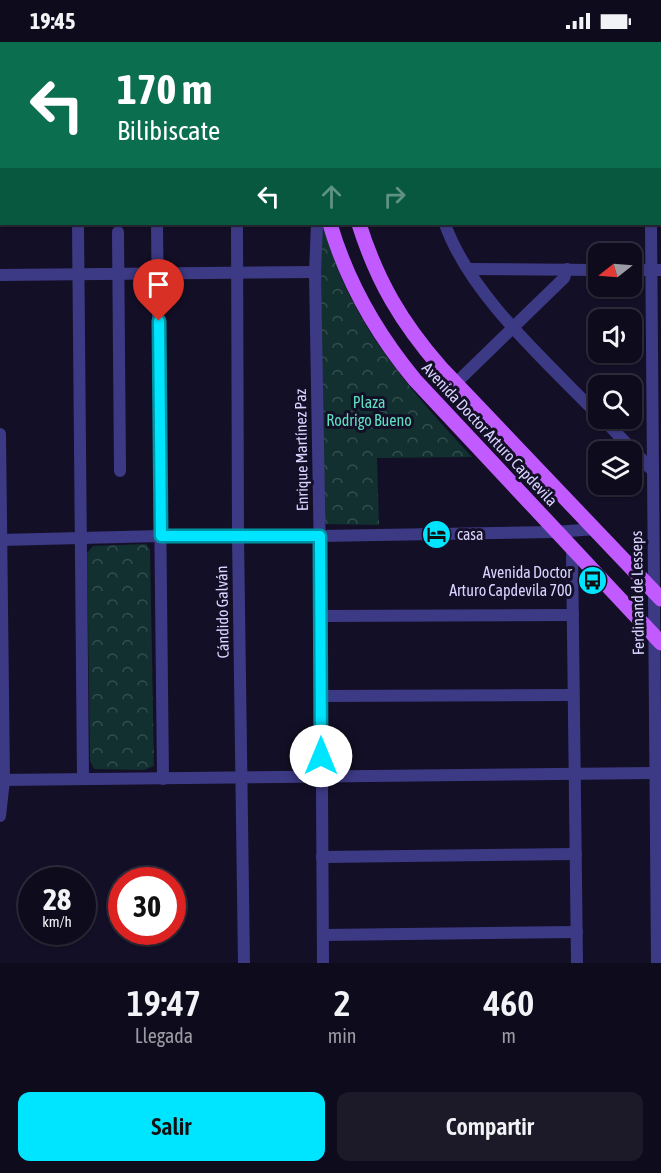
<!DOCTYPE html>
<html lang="es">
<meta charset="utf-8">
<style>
:root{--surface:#0e0b1c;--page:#1c1929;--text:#f1f3f6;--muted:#9b9ba3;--line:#2e2b3b;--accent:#00e5ff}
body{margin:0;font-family:"Asap Condensed",sans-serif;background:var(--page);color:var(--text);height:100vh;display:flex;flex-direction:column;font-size:22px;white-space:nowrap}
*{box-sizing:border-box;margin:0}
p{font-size:20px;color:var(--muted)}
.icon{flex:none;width:33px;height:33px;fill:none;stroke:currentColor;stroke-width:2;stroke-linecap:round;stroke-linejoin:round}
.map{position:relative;height:921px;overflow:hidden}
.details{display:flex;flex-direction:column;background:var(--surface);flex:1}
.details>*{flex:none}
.banner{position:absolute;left:0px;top:0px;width:662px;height:183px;box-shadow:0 2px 4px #0004,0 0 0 2px var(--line);background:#0b6e4f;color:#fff;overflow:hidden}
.needle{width:39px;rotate:253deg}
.buttons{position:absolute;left:588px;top:201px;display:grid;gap:12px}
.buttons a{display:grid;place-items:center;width:54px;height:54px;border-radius:12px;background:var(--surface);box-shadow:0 2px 4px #0004,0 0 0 2px var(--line);font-size:30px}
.speed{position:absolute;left:18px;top:825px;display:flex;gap:12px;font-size:30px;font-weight:700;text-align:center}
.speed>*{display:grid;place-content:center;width:78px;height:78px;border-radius:50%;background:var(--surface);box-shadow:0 2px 4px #0004,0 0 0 2px var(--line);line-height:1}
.speed small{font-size:15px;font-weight:400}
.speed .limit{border:9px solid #d22;background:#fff;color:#111}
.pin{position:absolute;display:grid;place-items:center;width:51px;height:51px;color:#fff;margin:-62px -26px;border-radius:50% 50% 50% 0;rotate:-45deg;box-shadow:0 0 6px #0007}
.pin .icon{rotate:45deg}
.me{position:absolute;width:66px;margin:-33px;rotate:0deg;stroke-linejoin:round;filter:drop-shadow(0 0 4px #0008)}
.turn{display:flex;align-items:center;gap:21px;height:126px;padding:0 18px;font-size:27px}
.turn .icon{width:78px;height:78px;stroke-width:2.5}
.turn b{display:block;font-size:42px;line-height:51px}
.lanes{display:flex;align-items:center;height:57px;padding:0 18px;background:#0003;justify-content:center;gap:30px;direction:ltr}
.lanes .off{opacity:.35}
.eta{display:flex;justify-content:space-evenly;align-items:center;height:102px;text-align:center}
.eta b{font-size:36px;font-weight:600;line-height:42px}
.action{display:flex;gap:12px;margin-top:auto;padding:12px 18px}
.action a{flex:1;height:69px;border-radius:12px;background:var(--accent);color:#111;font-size:24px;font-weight:600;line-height:69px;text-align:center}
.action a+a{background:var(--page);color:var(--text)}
.status{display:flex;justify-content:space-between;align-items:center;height:42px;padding:0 30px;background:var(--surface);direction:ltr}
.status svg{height:16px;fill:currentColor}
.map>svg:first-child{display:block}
.park{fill:url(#park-crowns)}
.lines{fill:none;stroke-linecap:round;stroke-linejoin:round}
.minor{stroke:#3d3a85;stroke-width:12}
.major{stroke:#c25bff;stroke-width:15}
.route-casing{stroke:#0095a6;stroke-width:15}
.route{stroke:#00e5ff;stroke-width:10}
.labels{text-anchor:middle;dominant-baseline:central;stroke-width:6;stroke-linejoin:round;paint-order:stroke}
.park-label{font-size:16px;fill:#5fe0c0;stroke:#130f26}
.street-label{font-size:16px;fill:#d9d4ff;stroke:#130f26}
.poi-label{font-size:16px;fill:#d9d4ff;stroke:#130f26;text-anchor:start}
</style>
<div class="status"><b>19:45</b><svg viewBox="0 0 49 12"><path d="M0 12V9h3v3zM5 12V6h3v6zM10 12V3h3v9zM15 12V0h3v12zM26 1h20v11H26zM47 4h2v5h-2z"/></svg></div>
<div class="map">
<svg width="661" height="921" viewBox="0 0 661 921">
<defs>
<pattern id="park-crowns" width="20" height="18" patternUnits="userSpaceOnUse" patternTransform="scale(1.5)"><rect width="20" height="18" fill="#12302f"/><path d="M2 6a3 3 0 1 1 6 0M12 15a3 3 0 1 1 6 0" fill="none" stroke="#344d4e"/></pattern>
</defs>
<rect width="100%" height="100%" fill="#130f26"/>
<g class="park">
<path d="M320,182h4c3,11 6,24 10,35 28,78 83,138 138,198l-95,1 2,67 -55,-1z"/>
<path d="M146,502l4,5 4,217 -10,4 -50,-1 -4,-8 -3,-208 6,-7z"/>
</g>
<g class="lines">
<g class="minor">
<path d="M76,0v2"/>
<path d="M115,0v2"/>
<path d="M155,0v2"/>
<path d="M235,0v2"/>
<path d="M425,0v2"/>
<path d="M648,0v2"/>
<path d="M78,182l5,555"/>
<path d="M157,182l6,555"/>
<path d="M237,182l1,312 6,427"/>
<path d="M317,182l-2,48 6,344 2,347"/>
<path d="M445,182c25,71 101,137 153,191"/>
<path d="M651,182l6,739"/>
<path d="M118,190l2,239"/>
<path d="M469,227l129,1"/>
<path d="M632,228h29"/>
<path d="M0,233l315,-3"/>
<path d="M456,341l108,-105 3,-9"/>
<path d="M602,376l50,52"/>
<path d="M0,392l4,346 -4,36"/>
<path d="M0,498l161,-4h158l236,-4 41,-3"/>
<path d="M572,508l5,413"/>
<path d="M321,574l252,-1"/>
<path d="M321,654l252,-1"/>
<path d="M0,738l654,-7"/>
<path d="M322,815l254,-3"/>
<path d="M323,893l254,-3"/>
</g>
<g class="major">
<path d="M314,0v2"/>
<path d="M345,0v2"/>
<path d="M330,182c17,58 46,109 85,156l246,263"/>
<path d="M359,182c18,57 42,98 82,144l220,231"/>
</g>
</g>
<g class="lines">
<defs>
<path id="route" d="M159,279l2,215h159l1,220"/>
</defs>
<use href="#route" class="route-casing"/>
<use href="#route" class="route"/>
</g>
<defs>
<symbol id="hotel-disc" viewBox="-11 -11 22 22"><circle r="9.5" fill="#00e5ff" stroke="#130f26"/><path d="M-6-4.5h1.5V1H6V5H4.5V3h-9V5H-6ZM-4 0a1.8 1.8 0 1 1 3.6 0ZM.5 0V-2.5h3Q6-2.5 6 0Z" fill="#111"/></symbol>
<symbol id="bus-disc" viewBox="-11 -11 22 22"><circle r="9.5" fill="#00e5ff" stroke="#130f26"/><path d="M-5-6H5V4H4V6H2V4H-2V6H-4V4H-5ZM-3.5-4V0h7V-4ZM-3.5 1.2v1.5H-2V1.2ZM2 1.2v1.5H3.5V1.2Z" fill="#111"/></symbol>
</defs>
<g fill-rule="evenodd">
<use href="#hotel-disc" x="420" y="476" width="33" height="33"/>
<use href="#bus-disc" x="576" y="522" width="33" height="33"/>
</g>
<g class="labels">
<g class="park-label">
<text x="369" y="360">Plaza<tspan x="369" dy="18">Rodrigo Bueno</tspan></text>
</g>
<g class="street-label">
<text transform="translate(490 392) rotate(47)">Avenida Doctor Arturo Capdevila</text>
<text transform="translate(301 408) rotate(-91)">Enrique Martínez Paz</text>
<text transform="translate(637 551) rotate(-91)">Ferdinand de Lesseps</text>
<text transform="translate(222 570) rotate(-91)">Cándido Galván</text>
</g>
<g class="poi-label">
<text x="457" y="492">casa</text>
<text x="572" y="530" text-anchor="end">Avenida Doctor<tspan x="572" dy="18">Arturo Capdevila 700</tspan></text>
</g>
</g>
</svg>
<div class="buttons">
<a><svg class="needle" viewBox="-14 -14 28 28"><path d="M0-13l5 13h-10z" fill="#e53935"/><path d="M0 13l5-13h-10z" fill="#9b9ba3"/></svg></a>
<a><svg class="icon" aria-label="sound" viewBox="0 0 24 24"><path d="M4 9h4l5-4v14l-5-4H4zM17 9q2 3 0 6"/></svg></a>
<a><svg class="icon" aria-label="search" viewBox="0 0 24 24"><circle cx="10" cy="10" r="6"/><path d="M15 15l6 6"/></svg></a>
<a><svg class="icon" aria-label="layers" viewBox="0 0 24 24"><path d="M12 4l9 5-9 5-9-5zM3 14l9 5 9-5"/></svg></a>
</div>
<div class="speed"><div>28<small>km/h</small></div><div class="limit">30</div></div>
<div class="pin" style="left:159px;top:279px;background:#d93025"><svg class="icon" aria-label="arrive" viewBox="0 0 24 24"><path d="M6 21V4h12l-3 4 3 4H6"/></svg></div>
<svg class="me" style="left:321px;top:714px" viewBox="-20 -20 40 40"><circle r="19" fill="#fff"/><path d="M0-13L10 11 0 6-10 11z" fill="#00e5ff"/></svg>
<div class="banner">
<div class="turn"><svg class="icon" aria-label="left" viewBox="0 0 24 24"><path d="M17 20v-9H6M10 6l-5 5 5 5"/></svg><div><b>170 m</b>Bilibiscate</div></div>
<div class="lanes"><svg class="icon" aria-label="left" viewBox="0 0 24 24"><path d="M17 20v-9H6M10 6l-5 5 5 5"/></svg><svg class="icon off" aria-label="ahead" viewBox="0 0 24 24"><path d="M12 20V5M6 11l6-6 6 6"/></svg><svg class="icon off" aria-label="right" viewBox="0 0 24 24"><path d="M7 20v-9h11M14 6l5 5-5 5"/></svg></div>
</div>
</div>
<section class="details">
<div class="eta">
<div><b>19:47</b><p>Llegada</p></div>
<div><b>2</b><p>min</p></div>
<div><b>460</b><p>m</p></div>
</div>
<div class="action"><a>Salir</a><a>Compartir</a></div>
</section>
